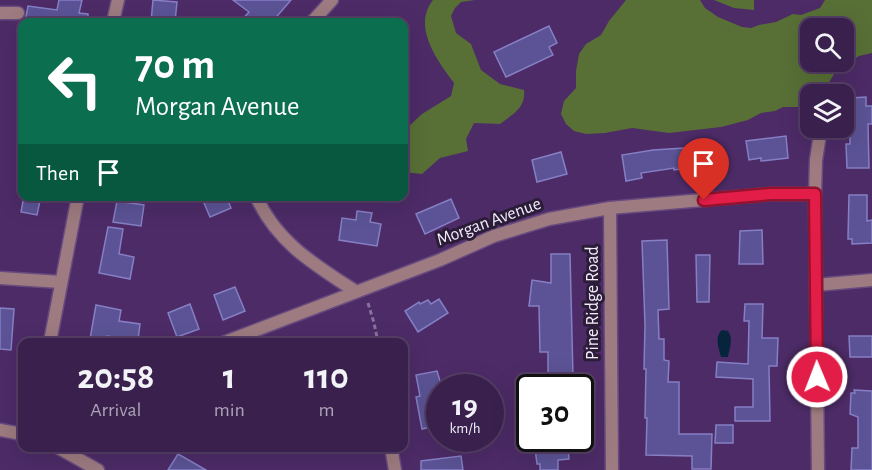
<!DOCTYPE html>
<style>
:root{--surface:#3a204d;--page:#452d57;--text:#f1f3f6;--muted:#aba3b6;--line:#543e65}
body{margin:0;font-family:"Alegreya Sans",sans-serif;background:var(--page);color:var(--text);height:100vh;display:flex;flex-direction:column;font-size:22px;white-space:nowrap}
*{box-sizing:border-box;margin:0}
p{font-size:20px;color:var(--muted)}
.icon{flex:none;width:33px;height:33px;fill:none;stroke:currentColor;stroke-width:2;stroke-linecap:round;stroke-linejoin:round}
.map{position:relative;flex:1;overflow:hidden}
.sheet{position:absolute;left:18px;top:338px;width:390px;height:114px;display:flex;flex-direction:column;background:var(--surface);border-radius:12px;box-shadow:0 6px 24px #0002,0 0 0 2px var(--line)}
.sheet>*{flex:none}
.banner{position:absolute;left:18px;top:18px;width:390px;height:183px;border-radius:12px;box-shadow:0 6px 24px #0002,0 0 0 2px var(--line);background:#0b6e4f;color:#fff;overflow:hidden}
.buttons{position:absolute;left:800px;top:18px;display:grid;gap:12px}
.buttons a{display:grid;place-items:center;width:54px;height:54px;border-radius:12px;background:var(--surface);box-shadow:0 6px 24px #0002,0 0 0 2px var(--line);font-size:30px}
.speed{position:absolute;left:426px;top:374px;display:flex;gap:12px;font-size:30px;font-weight:700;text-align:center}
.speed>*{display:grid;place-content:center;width:78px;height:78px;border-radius:50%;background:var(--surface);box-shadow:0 6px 24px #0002,0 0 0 2px var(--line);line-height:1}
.speed small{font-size:15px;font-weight:400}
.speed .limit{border:3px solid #111;border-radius:9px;background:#fff;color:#111}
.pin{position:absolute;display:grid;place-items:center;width:51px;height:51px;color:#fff;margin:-62px -26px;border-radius:50% 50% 50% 0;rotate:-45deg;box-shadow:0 0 6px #0007}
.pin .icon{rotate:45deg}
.me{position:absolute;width:66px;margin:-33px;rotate:359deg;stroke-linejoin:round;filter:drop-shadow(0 0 4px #0008)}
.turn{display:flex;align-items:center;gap:21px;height:126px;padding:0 18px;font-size:27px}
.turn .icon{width:78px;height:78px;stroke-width:2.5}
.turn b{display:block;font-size:42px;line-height:51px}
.then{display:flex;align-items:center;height:57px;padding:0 18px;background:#0003;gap:12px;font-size:22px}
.eta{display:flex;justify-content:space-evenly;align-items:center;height:102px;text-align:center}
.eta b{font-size:36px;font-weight:600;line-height:42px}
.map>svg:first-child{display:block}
.green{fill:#587036;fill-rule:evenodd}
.water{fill:#06243c}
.building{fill:#5b5395;stroke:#867fc5;stroke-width:1.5}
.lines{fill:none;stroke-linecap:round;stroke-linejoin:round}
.street-casing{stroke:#684a7f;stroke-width:15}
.path{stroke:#89719d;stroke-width:3;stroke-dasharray:4.5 3;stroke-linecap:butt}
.street{stroke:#9d7b80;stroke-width:12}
.route-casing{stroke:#92132f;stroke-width:15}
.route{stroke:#e11d48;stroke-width:10}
.labels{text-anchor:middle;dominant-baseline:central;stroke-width:6;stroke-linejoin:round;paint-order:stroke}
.street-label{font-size:18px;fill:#f4edfc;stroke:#2b1d38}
</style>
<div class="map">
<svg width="872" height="470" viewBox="0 0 872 470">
<rect width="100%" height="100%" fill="#4d2b67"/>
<g class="green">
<path d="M433,0h42l-14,2 -6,6 -4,8 5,17 15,11 10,26 19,14 24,6c2,18 -11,24 -24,34l-26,-1 -8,16 2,12 -28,7 -18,16 -18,-2v-41l18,-17 29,-18 3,-13c-17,-23 -42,-56 -21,-83z"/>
<path d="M626,0h74l5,8 13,9 24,10 9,1 8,-3 17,-3 17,-8 8,1 19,-7 5,-8h47v53l-13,3 -8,5 -5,8 -12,5 -12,20h-12v13h-27l-8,4 -14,2 -13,7 -27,7 -52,6 -37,-5 -27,5 -19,1 -12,-3 -8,-7 -5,-10 3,-13 12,-13v-17l3,-17 7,-10 15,-9 8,-14zM810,28h33v34h-33z"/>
<path d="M714,0h40v10l-20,-2z"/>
</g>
<path class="water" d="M722,330l6,1c6,8 1,18 0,26h-7c-2,-8 -7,-20 1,-27z"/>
<g class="building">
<path d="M59,0h23l-3,13 9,1v8h-63l3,-16 29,4z"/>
<path d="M153,0l24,2 -2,20h-24z"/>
<path d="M233,0h58l-19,22h-32l9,-10z"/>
<path d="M549,26l8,17 -8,4 4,8 -47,22 -12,-25z"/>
<path d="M866,97v9h6v18h-4l1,44h-22l-1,-24h4v-46z"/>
<path d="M786,136l2,22 -27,3v-3l-12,2 -3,-19z"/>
<path d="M715,146l2,19 -43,5v-2l-33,5 1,5 -16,3 -4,-26 31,-5z"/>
<path d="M561,152l6,22 -30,8 -5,-22z"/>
<path d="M849,195h18v26l5,-1v23l-20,1v-5h-4z"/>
<path d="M24,196h17l-4,19 -16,-3z"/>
<path d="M201,196h25l5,12 -21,9z"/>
<path d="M451,199l8,19 -34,16 -9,-20z"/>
<path d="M117,201l27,4 -3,21 -28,-4z"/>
<path d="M357,211l15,2 -2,9 11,2 -4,22 -38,-6 3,-22 14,2z"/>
<path d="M108,227l15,2 -4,25 15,3 -4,22 -31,-6z"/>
<path d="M762,230l1,34h-24l1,-33z"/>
<path d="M667,240l2,69 -11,1 1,29h5v21l5,1 -1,21h11v52h33l-1,35h-19v-13l-46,-1 1,-37h-2l1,-49h-2l1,-44 -3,-84z"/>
<path d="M551,254h19l3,123h-25v-25h-8l-1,-46h-10l3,-26 19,3z"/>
<path d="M696,255h14l-1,47h-12z"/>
<path d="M235,287l10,24 -22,9 -9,-25z"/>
<path d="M439,299l9,14 -30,19 -13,-21 14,-9 1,2 8,-4 3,4z"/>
<path d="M190,304l9,25 -22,8 -9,-24z"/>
<path d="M745,304h18l-1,34h16l-1,28h-8l1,55h-35v-14h18v-28l-37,-2 1,-15 31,2 1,-43h-5z"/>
<path d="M96,305l25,5 -2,11 21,3 -2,16 -31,-4 -2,6 -15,-3z"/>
<path d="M0,308l14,1 -3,41 -11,-1z"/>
<path d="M849,336h23v21h-22z"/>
<path d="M437,371l3,10v44l-18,4 -6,-32 4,-1 -4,-21z"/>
<path d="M854,390l18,1v79h-21l1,-22h6v-31l-8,-3 1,-21h4z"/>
<path d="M716,425h17v18h-18z"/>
<path d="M567,438l2,21 -11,1v10h-18v-6h-3l-3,-24z"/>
<path d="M178,454l28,16h-38z"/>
<path d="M461,456l2,14h-42v-9z"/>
</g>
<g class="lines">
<defs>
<g id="street">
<path d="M0,13h18"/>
<path d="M113,22l5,-22"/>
<path d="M312,22l20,-22"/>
<path d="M256,196c20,46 59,69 99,95"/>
<path d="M610,208l2,262"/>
<path d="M0,278l61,4"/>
<path d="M816,285l56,-5"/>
<path d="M50,342l28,-146"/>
<path d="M225,342l215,-82 54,-24 55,-17 61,-11 161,-14h44"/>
<path d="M0,430l22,4"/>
<path d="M57,447l41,23"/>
<path d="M391,447l4,23"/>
<path d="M818,470l-3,-276 1,-34 5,-32"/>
</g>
</defs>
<use href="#street" class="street-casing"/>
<path class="path" d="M368,303l6,20 4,19"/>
<use href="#street" class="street"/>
</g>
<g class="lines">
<defs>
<path id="route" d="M704,200l67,-6h44l2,183"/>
</defs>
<use href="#route" class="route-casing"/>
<use href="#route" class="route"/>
</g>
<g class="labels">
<g class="street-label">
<text transform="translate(489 222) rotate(-20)">Morgan Avenue</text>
<text transform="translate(593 303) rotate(-90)">Pine Ridge Road</text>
</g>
</g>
</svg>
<div class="buttons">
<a><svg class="icon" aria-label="search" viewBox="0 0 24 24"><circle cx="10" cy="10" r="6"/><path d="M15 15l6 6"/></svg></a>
<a><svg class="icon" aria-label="layers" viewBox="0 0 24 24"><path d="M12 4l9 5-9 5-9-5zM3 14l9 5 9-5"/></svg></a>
</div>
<div class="speed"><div>19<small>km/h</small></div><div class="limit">30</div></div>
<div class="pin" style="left:704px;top:200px;background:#d93025"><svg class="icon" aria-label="arrive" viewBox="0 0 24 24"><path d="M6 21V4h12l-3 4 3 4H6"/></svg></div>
<svg class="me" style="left:817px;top:377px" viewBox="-20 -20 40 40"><circle r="17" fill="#e11d48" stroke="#fff" stroke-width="3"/><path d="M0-11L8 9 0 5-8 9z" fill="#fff"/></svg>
<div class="banner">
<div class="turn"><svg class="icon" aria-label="left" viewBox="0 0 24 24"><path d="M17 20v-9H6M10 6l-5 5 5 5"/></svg><div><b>70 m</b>Morgan Avenue</div></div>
<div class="then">Then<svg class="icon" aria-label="arrive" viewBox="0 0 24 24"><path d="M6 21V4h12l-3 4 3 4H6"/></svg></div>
</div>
<section class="sheet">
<div class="eta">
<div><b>20:58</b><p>Arrival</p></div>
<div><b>1</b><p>min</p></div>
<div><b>110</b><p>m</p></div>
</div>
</section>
</div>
